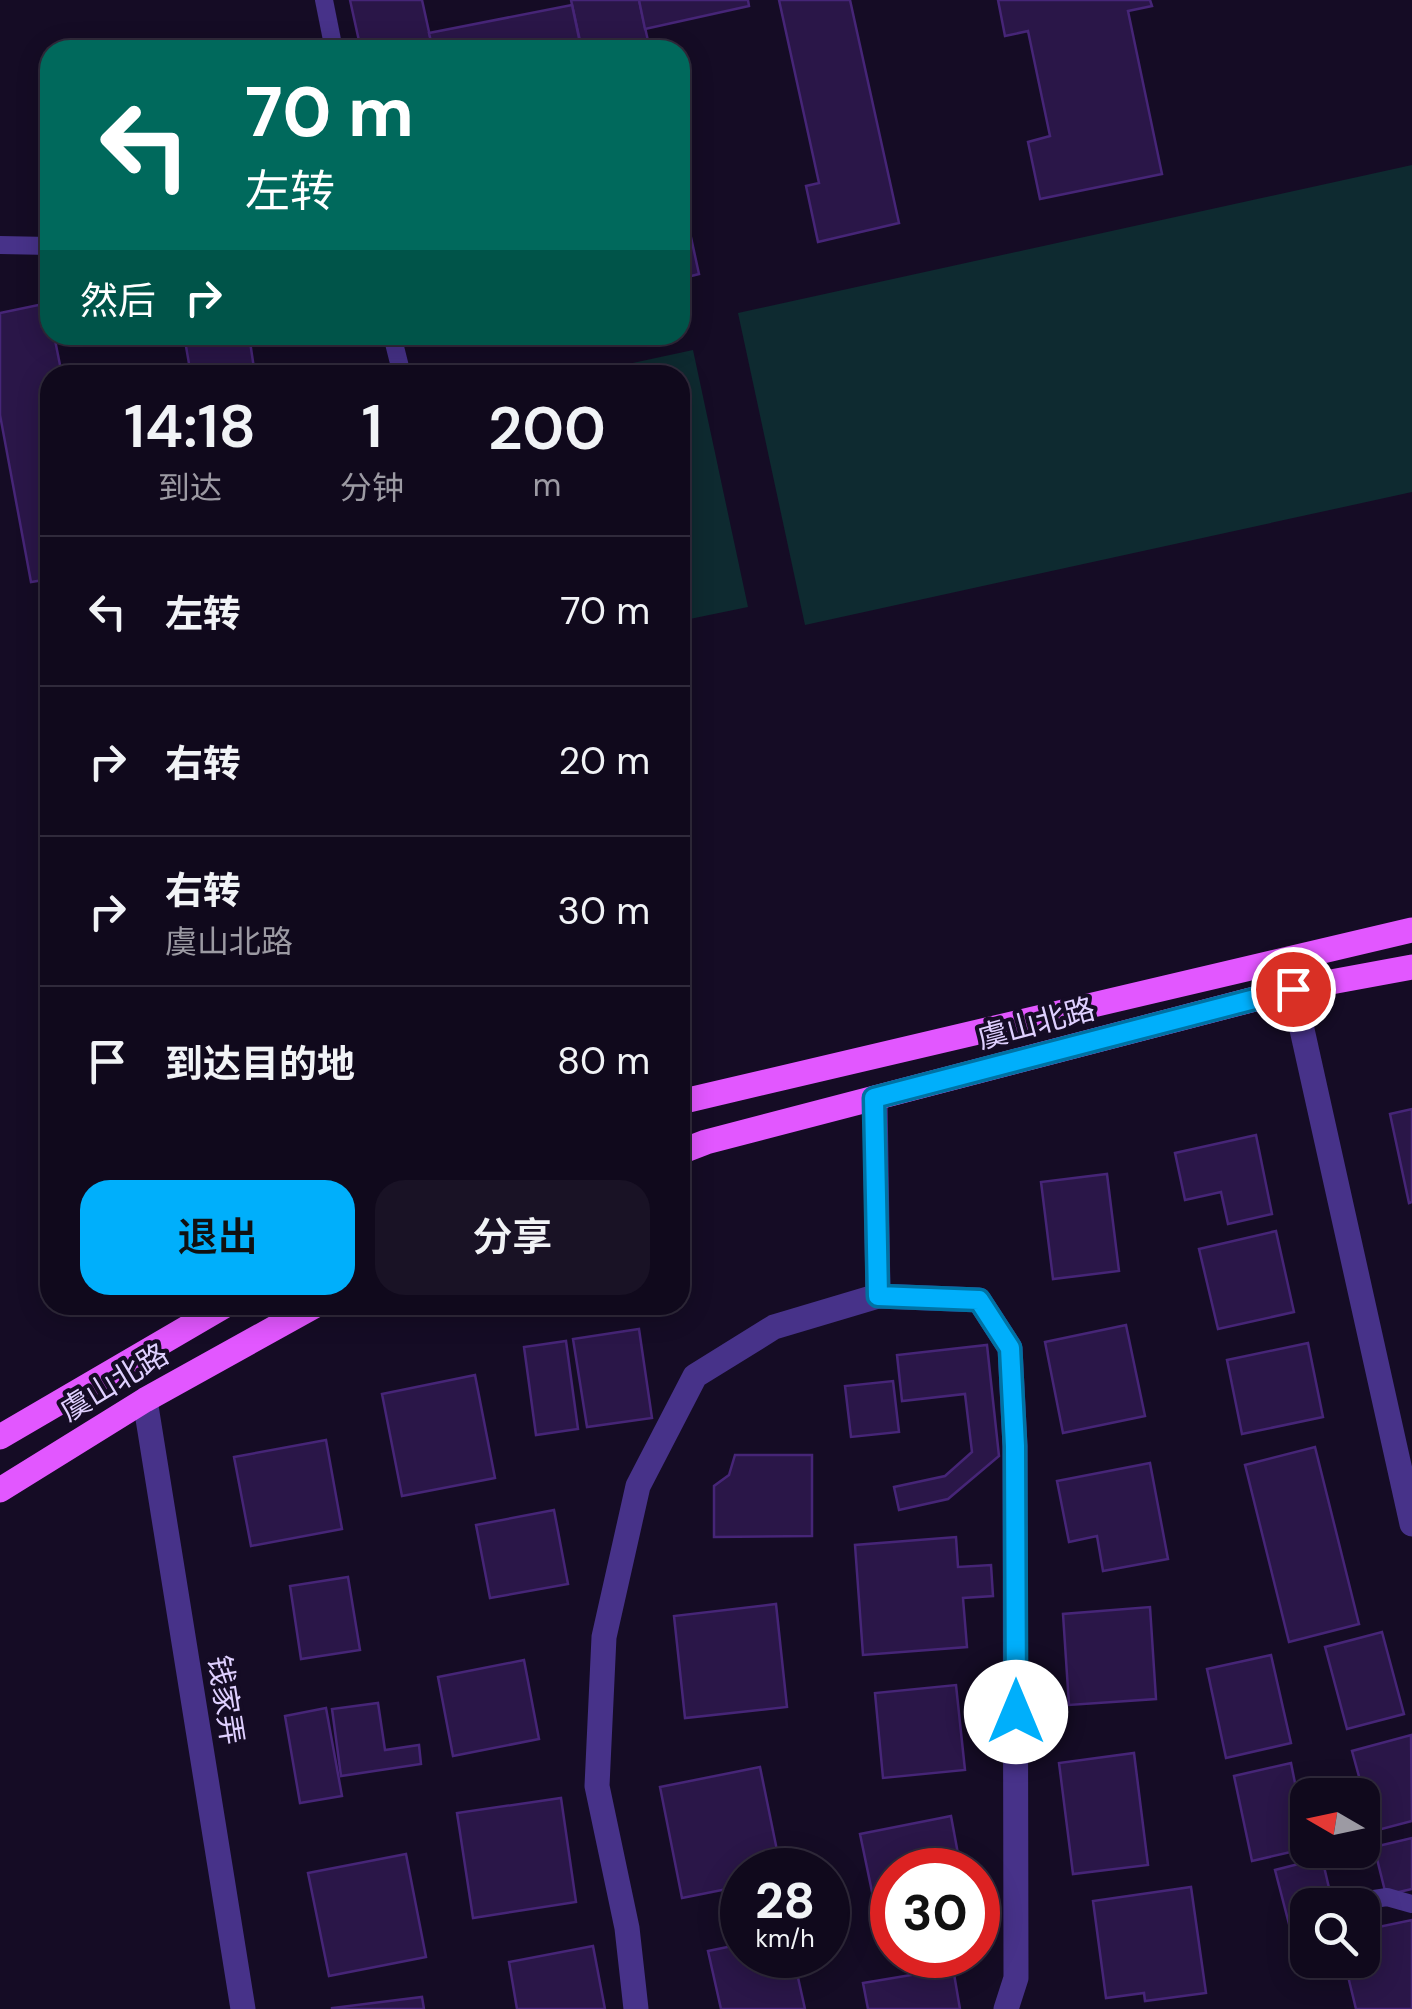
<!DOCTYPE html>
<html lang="zh">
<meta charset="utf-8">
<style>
:root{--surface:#10091c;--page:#191225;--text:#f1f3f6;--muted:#9c9aa3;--line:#302a3b;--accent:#00affb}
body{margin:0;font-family:"DM Sans","Noto Sans SC",sans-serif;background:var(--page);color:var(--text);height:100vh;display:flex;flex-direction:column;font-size:38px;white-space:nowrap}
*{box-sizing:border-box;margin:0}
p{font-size:32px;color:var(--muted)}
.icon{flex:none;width:55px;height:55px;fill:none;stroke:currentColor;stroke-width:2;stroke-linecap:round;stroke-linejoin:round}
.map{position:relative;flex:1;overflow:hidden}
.drawer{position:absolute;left:40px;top:365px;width:650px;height:950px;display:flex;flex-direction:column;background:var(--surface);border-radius:30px;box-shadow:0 5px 25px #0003,0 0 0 2px var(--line)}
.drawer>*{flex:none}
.hud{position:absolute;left:40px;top:40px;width:650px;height:305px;border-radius:30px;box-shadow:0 5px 25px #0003,0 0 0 2px var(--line);background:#00695c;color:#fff;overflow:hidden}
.needle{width:65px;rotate:279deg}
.fabs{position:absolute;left:1290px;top:1778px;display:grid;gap:20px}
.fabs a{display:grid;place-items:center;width:90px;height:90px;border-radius:20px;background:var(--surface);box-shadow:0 5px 25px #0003,0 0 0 2px var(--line);font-size:50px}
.speed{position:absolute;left:720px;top:1848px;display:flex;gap:20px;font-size:50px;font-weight:700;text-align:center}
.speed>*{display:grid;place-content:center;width:130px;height:130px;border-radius:50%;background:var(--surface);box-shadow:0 5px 25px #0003,0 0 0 2px var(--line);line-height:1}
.speed small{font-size:25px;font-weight:400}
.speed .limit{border:15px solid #d22;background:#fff;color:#111}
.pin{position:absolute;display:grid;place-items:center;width:85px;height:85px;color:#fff;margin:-42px;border:5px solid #fff;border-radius:50%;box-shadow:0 2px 10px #0007}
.me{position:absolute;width:110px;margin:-55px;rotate:0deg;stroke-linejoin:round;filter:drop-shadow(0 0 8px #0008)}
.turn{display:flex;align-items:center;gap:35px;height:210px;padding:0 40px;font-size:45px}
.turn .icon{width:130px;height:130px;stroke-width:2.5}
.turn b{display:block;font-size:70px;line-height:85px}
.then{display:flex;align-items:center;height:95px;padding:0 40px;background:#0003;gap:20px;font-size:38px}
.eta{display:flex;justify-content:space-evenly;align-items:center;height:170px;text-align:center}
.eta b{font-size:60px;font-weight:600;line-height:70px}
.button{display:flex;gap:20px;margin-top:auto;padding:20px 40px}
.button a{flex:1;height:115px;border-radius:30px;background:var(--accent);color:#111;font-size:40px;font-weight:600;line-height:115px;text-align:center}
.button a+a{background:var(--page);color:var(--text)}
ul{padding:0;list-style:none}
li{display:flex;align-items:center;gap:30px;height:150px;padding:0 40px;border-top:2px solid var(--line)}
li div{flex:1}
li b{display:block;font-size:38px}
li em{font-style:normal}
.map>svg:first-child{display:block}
.green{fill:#0e2a30}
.building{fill:#2a1648;stroke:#462577;stroke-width:2.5}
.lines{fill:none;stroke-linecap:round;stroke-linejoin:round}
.lane{stroke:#473289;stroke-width:18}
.street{stroke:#473289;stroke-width:25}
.primary{stroke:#e257ff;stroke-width:25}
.route-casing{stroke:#0072a3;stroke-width:25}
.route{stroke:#00affb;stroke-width:18}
.labels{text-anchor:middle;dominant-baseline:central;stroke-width:8;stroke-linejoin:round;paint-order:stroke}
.street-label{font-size:30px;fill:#dfd0ff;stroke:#150c25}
</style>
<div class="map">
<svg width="1412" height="2009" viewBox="0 0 1412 2009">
<rect width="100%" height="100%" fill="#150c25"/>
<g class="green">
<path d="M1412,165v327l-607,133 -67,-312z"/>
<path d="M693,350l55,257 -68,14v-246h-103z"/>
</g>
<g class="building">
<path d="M350,0h72l11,50h-72z"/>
<path d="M571,0h68l11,50h-68z"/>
<path d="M639,0h109l1,6 -104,23z"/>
<path d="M779,0h71l49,223 -81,19 -12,-56 13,-3z"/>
<path d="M998,0h152l2,6 -24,5 34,163 -122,25 -12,-57 22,-6 -22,-105 -23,5z"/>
<path d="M572,5l8,38 -33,7h-114l-4,-17z"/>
<path d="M680,187l19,87 -19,5z"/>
<path d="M48,303l2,32h4l8,40h-12v204l-19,3 -31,-167v-102z"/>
<path d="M184,335h65l6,40h-64z"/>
<path d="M1412,1109v93l-3,1 -19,-89z"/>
<path d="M1256,1135l16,79 -44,10 -7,-32 -36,8 -10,-47z"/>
<path d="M1107,1174l12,97 -66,8 -12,-97z"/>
<path d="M1276,1231l18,81 -76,17 -19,-80z"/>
<path d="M1126,1325l19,91 -82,17 -18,-91z"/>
<path d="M639,1329l13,89 -65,9 -14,-88z"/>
<path d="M566,1341l12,88 -42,6 -12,-88z"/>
<path d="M1308,1343l15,74 -81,17 -15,-74z"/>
<path d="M987,1345l12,111 -51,43 -49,11 -5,-23 51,-11 27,-24 -7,-58 -63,7 -5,-46z"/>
<path d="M475,1375l20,103 -93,18 -20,-102z"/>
<path d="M893,1381l6,51 -48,5 -6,-51z"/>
<path d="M326,1440l16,89 -91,17 -17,-89z"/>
<path d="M1315,1447l44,177 -70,18 -44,-177z"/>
<path d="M735,1455h77v81l-98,1v-51l15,-11z"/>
<path d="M1150,1463l18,96 -65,12 -6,-35 -28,6 -12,-61z"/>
<path d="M554,1510l14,74 -78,14 -14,-73z"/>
<path d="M956,1537l2,30 33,-2 2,31 -30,2 4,49 -104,8 -8,-110z"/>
<path d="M348,1577l12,73 -59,9 -11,-73z"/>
<path d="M776,1604l11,103 -102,11 -11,-102z"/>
<path d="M1150,1607l6,92 -87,6 -6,-91z"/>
<path d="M1382,1632l22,82 -57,15 -22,-82z"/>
<path d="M1271,1655l20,88 -65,15 -19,-89z"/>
<path d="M524,1660l15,79 -86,17 -15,-79z"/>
<path d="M956,1685l9,85 -82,8 -8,-85z"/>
<path d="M378,1703l7,47 34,-5 2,19 -80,12 -9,-67z"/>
<path d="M326,1708l16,88 -42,7 -15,-87z"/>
<path d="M1411,1735l1,86 -38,10 -22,-80z"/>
<path d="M1134,1753l14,112 -75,9 -14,-111z"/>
<path d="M1291,1763l17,85 -56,13 -18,-85z"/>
<path d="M760,1767l21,103h-39v16l-60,12 -22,-111z"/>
<path d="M561,1798l15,104 -103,16 -16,-105z"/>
<path d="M951,1816l10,54h-69v37l-16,4 -16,-77z"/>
<path d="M1412,1838v51l-26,6 -12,-48z"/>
<path d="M406,1854l20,103 -97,19 -21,-103z"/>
<path d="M1322,1858l11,47h-25v14l-19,5 -14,-54z"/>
<path d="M1191,1887l15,106 -61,8 -1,-8 -38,5 -13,-97z"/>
<path d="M1412,1920v89h-56l-10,-41 25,-6 -7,-32z"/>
<path d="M742,1944v11h51l12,54h-84l-13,-58z"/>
<path d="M593,1946l12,63h-88l-8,-47z"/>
<path d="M953,1968l7,41h-92l-5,-26z"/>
<path d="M422,1997l2,12h-92v-1z"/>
</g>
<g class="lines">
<g class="lane">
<path d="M324,0l10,50"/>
<path d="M0,245l50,1"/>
<path d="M392,335l10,40"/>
<path d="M1361,1901l26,-4 25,7"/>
</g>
<g class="street">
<path d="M1293,989l119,535"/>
<path d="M875,1098l3,198"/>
<path d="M145,1400l98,609"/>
<path d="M636,2009l-9,-81 -30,-142 7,-149 34,-151 57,-110 79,-49 104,-31 101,4 31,48 5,98 1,532 -10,31"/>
</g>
<g class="primary">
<path d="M680,1102l732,-172"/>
<path d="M680,1152l26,-10 587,-153 119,-22"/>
<path d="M0,1437l226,-132"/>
<path d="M0,1490l145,-90 171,-95"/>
</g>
</g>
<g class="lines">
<defs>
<path id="route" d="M1016,1712l-1,-266 -5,-98 -31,-48 -101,-4 -4,-198 419,-109"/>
</defs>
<use href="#route" class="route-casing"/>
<use href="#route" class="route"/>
</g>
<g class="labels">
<g class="street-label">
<text transform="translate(1036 1023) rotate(-15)">虞山北路</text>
<text transform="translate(114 1382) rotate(-31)">虞山北路</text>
<text transform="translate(226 1700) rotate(81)">钱家弄</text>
</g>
</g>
</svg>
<div class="fabs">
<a><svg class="needle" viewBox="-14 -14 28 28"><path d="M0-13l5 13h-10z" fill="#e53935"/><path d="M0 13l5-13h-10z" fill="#9c9aa3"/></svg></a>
<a><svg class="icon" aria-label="search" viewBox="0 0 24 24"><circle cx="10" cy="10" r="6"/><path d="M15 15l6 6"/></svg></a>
</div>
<div class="speed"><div>28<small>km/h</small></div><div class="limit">30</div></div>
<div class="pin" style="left:1293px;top:989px;background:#d93025"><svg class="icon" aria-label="arrive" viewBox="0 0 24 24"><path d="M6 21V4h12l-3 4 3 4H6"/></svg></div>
<svg class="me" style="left:1016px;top:1712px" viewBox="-20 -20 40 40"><circle r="19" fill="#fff"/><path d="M0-13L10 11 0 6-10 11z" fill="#00affb"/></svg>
<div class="hud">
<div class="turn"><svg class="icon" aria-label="left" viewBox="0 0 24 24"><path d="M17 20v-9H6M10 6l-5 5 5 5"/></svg><div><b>70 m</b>左转</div></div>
<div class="then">然后<svg class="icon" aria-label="right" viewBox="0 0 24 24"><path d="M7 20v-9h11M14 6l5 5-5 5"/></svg></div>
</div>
<section class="drawer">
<div class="eta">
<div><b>14:18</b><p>到达</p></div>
<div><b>1</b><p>分钟</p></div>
<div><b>200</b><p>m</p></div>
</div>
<ul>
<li><svg class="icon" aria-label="left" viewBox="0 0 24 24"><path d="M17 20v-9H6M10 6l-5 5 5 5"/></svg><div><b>左转</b></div><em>70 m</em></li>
<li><svg class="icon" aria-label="right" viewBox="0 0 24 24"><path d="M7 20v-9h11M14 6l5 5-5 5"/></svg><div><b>右转</b></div><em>20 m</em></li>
<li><svg class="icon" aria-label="right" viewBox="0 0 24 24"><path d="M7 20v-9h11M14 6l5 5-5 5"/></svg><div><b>右转</b><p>虞山北路</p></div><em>30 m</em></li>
<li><svg class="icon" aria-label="arrive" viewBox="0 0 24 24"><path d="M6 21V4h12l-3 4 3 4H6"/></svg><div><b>到达目的地</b></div><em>80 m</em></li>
</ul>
<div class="button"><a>退出</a><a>分享</a></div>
</section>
</div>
